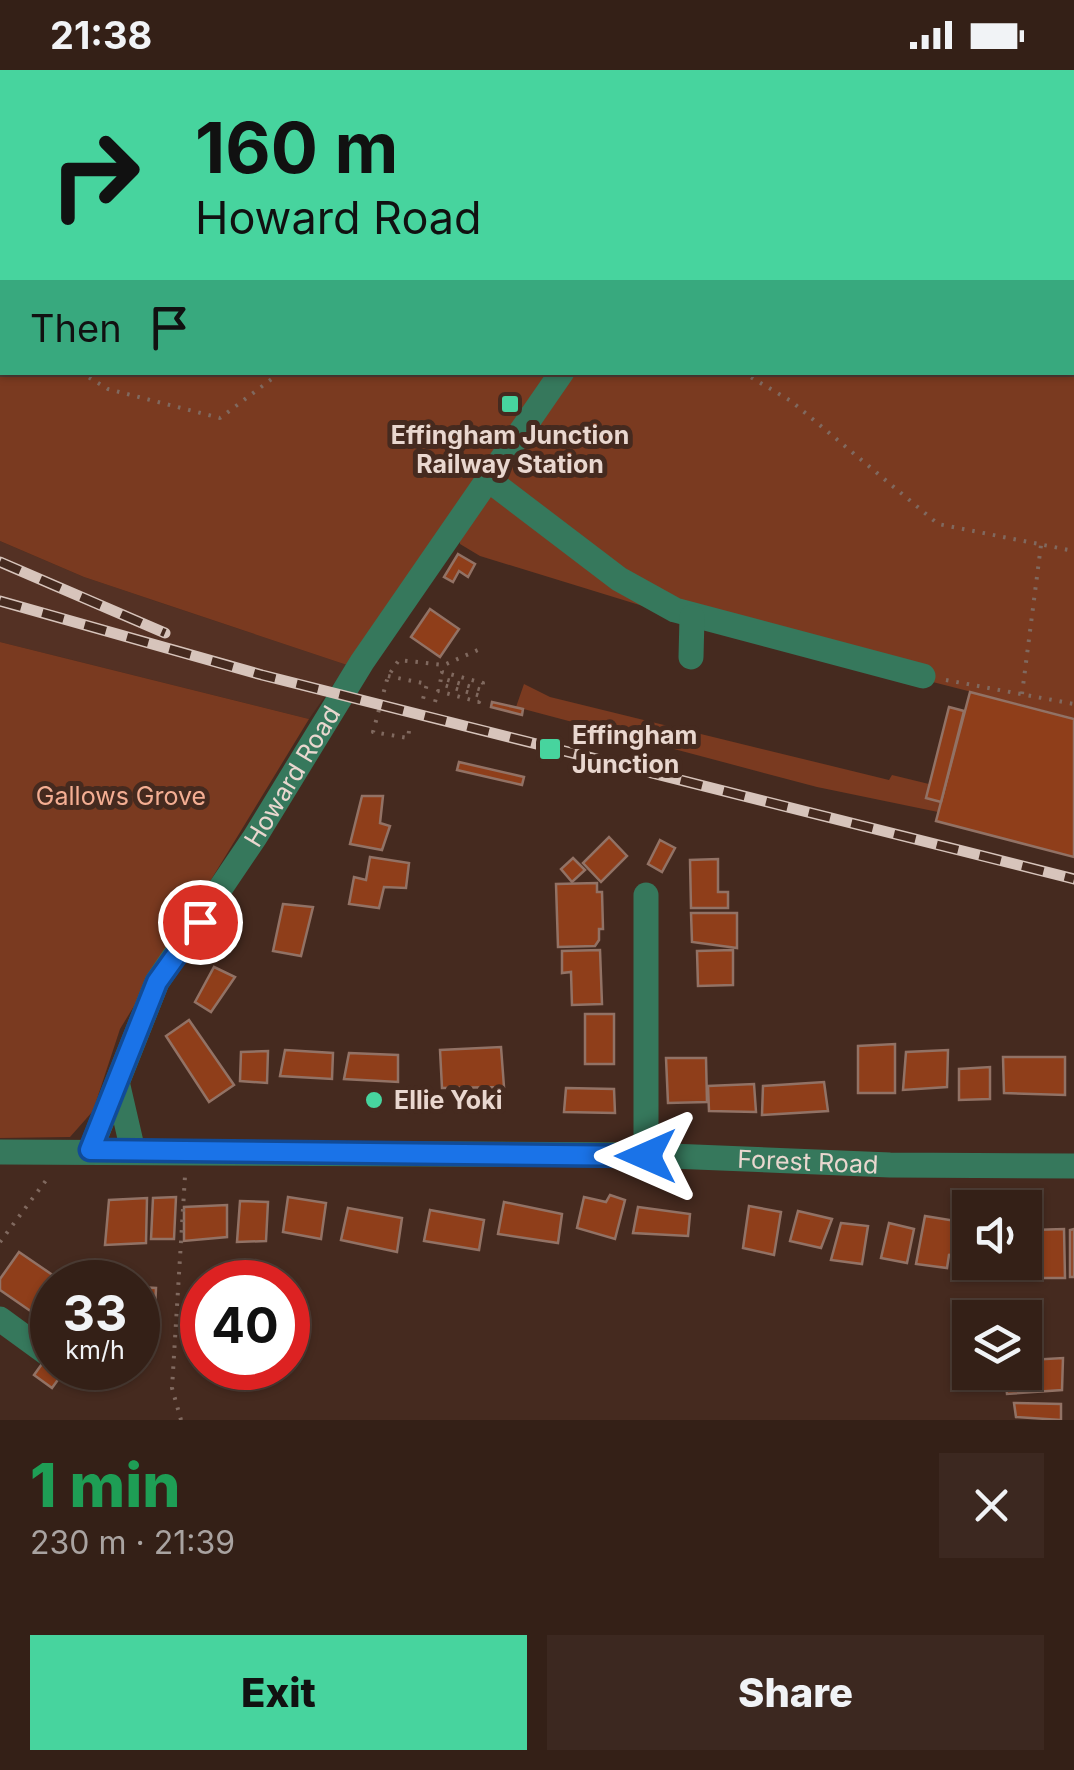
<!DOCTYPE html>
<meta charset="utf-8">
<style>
:root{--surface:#342017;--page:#3c2820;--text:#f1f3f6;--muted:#a9a3a1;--line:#4e3e36;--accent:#47d49e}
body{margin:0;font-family:Inter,sans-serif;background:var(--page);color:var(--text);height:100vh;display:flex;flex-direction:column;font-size:38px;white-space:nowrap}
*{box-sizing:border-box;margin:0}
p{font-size:32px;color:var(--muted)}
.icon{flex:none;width:55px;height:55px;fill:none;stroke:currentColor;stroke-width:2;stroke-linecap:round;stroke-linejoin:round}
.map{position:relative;height:1350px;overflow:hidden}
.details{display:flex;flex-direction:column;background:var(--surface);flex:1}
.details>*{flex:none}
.hud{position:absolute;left:0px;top:0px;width:1075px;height:305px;box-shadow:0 2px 8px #0004,0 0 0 2px var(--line);background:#47d49e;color:#111;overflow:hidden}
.controls{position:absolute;left:952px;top:1120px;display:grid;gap:20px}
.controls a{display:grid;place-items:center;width:90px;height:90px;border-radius:0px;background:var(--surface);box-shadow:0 2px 8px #0004,0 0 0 2px var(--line);font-size:50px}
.speed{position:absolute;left:30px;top:1190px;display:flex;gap:20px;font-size:50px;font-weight:700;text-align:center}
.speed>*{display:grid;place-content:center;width:130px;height:130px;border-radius:50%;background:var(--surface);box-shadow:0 2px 8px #0004,0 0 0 2px var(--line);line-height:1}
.speed small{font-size:25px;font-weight:400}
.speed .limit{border:15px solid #d22;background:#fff;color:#111}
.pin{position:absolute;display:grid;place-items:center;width:85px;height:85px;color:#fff;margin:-42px;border:5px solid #fff;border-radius:50%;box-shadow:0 2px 10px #0007}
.me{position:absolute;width:110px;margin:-55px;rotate:270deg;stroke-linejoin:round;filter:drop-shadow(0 0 8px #0008)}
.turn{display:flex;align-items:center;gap:35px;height:210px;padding:0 30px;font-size:45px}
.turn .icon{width:130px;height:130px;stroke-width:2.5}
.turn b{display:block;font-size:70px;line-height:85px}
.then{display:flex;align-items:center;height:95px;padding:0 30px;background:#0003;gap:20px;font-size:38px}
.round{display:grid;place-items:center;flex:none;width:105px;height:105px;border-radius:0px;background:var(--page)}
.head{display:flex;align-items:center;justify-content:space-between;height:170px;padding:0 30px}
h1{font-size:60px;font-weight:800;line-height:75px;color:#1e9e55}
.action{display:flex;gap:20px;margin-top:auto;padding:20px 30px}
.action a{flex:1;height:115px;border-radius:0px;background:var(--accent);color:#111;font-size:40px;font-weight:800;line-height:115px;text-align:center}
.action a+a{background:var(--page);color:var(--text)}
.status{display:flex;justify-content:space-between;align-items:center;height:70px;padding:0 50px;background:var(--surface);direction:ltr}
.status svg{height:28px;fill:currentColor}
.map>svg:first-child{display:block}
.built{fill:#543124}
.green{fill:#7a3a20;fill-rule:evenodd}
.building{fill:#8f3e1a;stroke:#927265;stroke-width:2.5}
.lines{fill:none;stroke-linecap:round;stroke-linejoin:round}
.path{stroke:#80695f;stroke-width:4;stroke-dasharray:2.5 8;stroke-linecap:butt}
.minor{stroke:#36785c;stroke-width:25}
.rail-casing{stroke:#d7c4bb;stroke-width:11}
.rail{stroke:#452a1f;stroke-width:8;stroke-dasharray:22;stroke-linecap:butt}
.route-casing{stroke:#114b97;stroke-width:25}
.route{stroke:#1a73e8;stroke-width:18}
.poi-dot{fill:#47d49e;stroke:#452a1f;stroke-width:4}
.labels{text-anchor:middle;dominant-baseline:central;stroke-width:10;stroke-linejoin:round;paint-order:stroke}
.poi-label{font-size:25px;font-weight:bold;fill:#e9d7cf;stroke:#452a1f;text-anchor:start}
.street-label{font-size:25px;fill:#e9d7cf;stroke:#452a1f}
.park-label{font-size:25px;fill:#f4ae93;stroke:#452a1f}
</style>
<div class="status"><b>21:38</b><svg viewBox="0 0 49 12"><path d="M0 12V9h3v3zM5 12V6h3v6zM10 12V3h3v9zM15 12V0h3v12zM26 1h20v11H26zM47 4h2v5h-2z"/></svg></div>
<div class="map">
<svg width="1074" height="1350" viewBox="0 0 1074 1350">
<rect width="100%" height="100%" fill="#452a1f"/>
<path class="built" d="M0,471l84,36 263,88 -38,54 -309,-77z"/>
<g class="green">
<path d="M0,0h1074v648l-389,-99 -205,-63 -20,-12 -1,-12 -112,133 -263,-88 -84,-36zM2,2h1070v300h-1070z"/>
<path d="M0,572l309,77 -189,310 -27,82 -23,26 -70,1z"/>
<path d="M524,614l26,13 339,83 3,-5 37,9 -3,14 15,4 -3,10 -121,-25 -301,-80z"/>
</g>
<g class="building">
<path d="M458,484l17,10 -7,13 -9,-6 -6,11 -9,-5z"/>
<path d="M430,539l29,20 -19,28 -29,-20z"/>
<path d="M970,622l104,27v138l-138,-36z"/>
<path d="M492,632l31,7 -1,6 -31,-8z"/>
<path d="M949,637l15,4 -23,91 -15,-4z"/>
<path d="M459,692l65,15 -2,8 -65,-15z"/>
<path d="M362,726h21l-3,27 10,3 -8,24 -32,-6z"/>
<path d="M609,767l18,19 -26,26 -18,-19z"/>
<path d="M660,770l15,8 -13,24 -14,-8z"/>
<path d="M370,787l39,6 -3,25 -22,-1 -5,21 -30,-4 5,-27 12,3z"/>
<path d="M573,788l12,12 -13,12 -11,-13z"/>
<path d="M718,789v33h10v16h-37l-1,-48z"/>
<path d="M597,813v9h5l1,37h-4v11l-4,6 -37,1 -2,-63z"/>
<path d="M283,834l30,3 -12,49 -28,-5z"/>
<path d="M691,843h46v35l-45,-6z"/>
<path d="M600,880l2,54 -30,1 -1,-33 -9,1v-22z"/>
<path d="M733,880v35l-35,1 -1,-35z"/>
<path d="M214,897l21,10 -24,35 -16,-10z"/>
<rect x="585" y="944" width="29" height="50"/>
<path d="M189,950l45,65 -25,17 -43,-66z"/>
<path d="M895,974v49h-37v-47z"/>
<path d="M501,977l3,40 -62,1 -2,-38z"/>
<path d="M285,980l48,3 -1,26 -52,-3z"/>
<path d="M948,980l-1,37 -44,3 3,-38z"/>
<path d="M268,981l-1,32 -27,-2 1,-29z"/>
<path d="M349,983l49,2v27l-54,-3z"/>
<path d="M1003,987h62v38l-61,-2z"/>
<path d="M666,988h40l1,44 -39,1z"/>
<path d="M990,997v32l-31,1v-31z"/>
<path d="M824,1012l4,29 -66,4 1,-29z"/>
<path d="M754,1014l2,28 -47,-1 -1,-25z"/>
<path d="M566,1018l48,1 1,24 -51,-1z"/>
<path d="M610,1125l15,5 -10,39 -38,-11 7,-31 22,5z"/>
<path d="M176,1127l-2,42h-23l2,-41z"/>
<path d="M288,1127l38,6 -5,36 -38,-7z"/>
<path d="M147,1128l-1,45 -41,2 4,-45z"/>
<path d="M240,1131l28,1 -2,39 -29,1z"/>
<path d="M504,1132l58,12 -4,29 -60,-9z"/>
<path d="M227,1135v32l-43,4v-34z"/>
<path d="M749,1136l32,6 -7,43 -31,-7z"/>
<path d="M638,1137l52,7 -2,22 -55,-3z"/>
<path d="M348,1138l54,10 -5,34 -56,-12z"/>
<path d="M430,1140l54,10 -5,30 -55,-9z"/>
<path d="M798,1141l34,8 -11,29 -31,-7z"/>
<path d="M925,1146l37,6 -4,32 -9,1 -2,13 -31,-4z"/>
<path d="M841,1153l27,3 -6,38 -31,-4z"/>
<path d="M889,1153l25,6 -7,34 -26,-5z"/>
<path d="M1064,1159l1,49h-32l-1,-48z"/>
<path d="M1074,1159v48h-4v-47z"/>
<path d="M19,1182l38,26 -25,34 -32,-22v-11z"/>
<path d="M138,1217l18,1 -1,22 -17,-1z"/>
<path d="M1025,1282l4,8 34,-2 -1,32 -55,4 -2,-22h20z"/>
<path d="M47,1287l18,13 -13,18 -18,-13z"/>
<path d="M1014,1333l47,1v16l-45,-3z"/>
</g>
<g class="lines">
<g class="path">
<path d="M408,0v2"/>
<path d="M878,2l1,-2"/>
<path d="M0,254l2,2"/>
<path d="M80,302l28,17 112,29 61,-46"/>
<path d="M742,302l49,29 147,123 136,27"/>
<path d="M388,606l39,8 -4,15"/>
<path d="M946,610l128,24"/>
<path d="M1022,624l19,-149"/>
<path d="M435,632l3,-11 41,11 2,-6 -41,-12 1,-6 41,12 1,-7 -41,-11 2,-7"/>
<path d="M409,661l-1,7 -35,-6 15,-56 11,-16 45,5 36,-16"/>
<path d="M0,1172l50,-67"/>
<path d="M181,1350l-9,-32 13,-212"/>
</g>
<g class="minor">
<path d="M773,2l1,-2"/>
<path d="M489,410l130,99 56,31 248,66"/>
<path d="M691,587l1,-40"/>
<path d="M646,825v260"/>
<path d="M118,1016l15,65"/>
<path id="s1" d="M90,1081l67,-169 98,-145 107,-175 200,-290"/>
<path id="s2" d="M0,1082l646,3 244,10 184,1"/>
<path d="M0,1249l52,38"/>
<path d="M66,1298l12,8"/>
</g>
<defs>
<g id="rail">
<path d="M0,492l165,71"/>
<path d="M0,531l262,74 812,204"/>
</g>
</defs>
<use href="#rail" class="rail-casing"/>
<use href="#rail" class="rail"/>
</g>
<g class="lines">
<defs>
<path id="route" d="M200,852l-43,60 -67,168 556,6"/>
</defs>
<use href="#route" class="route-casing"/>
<use href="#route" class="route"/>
</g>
<g class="poi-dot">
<rect x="500" y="324" width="20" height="20" rx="5"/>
<rect x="538" y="667" width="24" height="24" rx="5"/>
<circle cx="374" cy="1030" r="10"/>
</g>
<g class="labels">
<g class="poi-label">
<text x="510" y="365" text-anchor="middle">Effingham Junction<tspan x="510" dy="29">Railway Station</tspan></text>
<text x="572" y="665">Effingham<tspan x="572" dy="29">Junction</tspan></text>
<text x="394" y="1030">Ellie Yoki</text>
</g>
<g class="street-label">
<text stroke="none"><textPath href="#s1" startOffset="428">Howard Road</textPath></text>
<text stroke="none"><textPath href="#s2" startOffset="808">Forest Road</textPath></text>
</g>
<g class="park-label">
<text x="121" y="726">Gallows Grove</text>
</g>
</g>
</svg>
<div class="controls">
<a><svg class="icon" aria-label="sound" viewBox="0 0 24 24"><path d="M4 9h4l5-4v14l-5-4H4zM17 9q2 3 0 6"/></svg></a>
<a><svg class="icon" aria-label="layers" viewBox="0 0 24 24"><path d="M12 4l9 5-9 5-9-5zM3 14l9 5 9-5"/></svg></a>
</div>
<div class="speed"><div>33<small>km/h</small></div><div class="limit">40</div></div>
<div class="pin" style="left:200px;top:852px;background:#d93025"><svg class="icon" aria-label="arrive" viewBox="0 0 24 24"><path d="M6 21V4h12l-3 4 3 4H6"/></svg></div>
<svg class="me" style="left:646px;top:1086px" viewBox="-20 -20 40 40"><path d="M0-17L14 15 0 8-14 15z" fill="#1a73e8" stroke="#fff" stroke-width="4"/></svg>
<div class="hud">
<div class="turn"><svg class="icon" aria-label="right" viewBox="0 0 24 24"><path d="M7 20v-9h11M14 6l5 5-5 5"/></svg><div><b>160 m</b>Howard Road</div></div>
<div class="then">Then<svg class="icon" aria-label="arrive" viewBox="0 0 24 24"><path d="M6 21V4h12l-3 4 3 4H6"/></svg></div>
</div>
</div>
<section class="details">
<div class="head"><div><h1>1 min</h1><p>230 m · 21:39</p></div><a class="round"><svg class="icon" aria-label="close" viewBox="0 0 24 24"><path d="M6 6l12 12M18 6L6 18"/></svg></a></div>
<div class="action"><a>Exit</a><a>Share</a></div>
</section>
